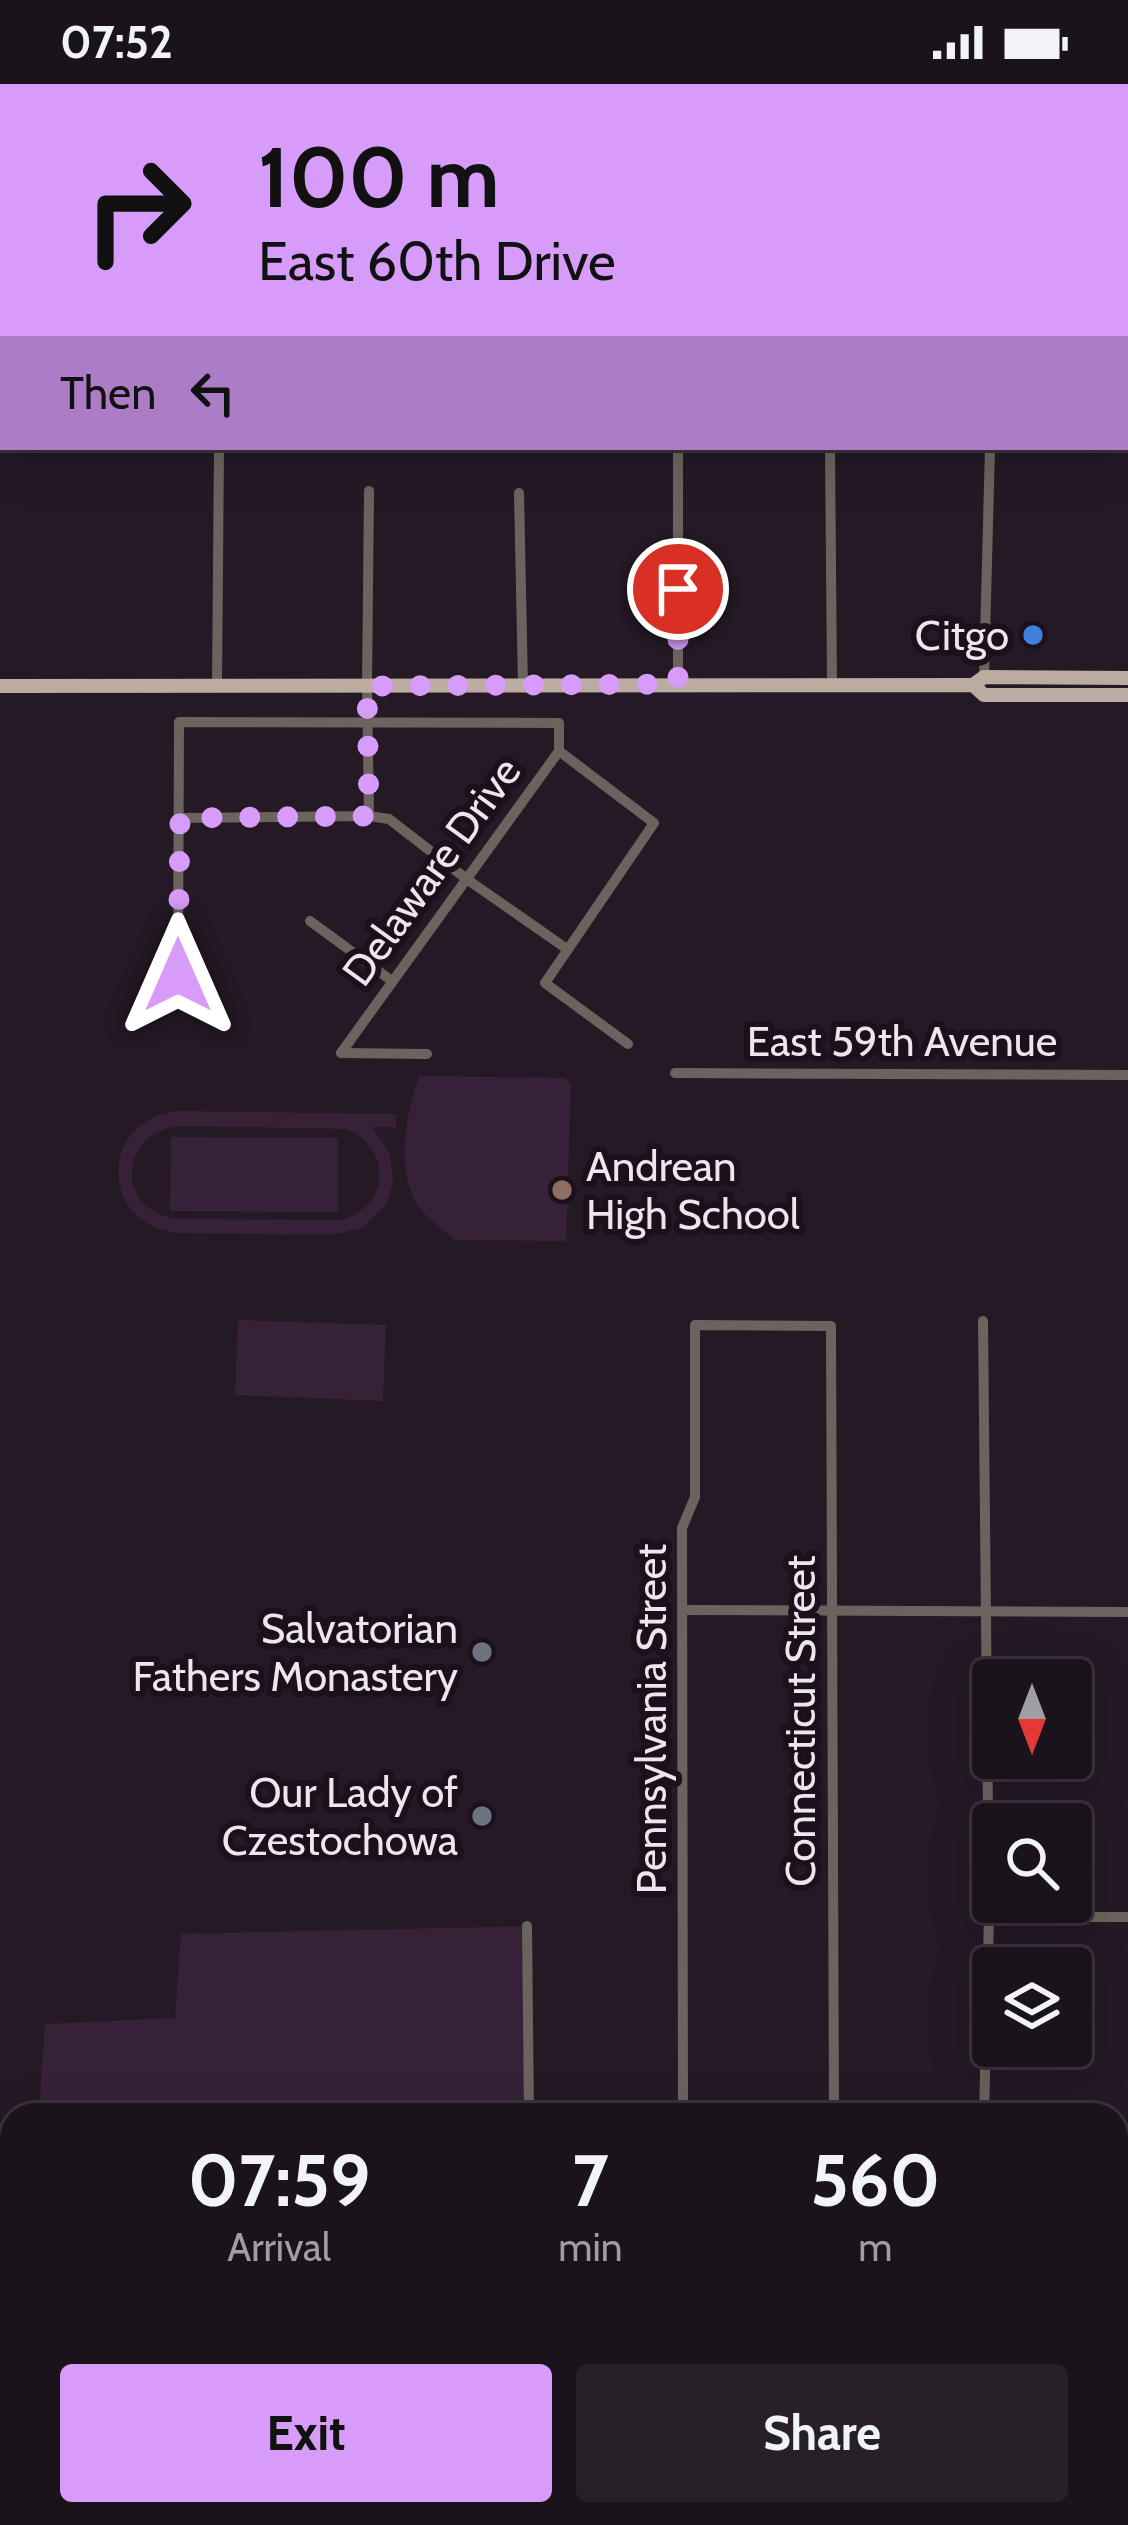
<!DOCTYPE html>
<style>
:root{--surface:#1b131c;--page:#282029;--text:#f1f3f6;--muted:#a09ea3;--line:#39323b;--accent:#d79bf9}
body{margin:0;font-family:Cabin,sans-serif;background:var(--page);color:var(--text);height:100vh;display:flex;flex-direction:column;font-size:45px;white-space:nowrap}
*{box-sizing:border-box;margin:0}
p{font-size:39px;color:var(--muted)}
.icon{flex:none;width:66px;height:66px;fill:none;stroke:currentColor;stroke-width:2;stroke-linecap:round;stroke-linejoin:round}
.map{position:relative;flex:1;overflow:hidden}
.panel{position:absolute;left:0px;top:2019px;width:1128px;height:423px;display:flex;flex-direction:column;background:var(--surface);border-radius:36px 36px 0 0;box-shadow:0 12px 48px #0002,0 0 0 3px var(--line)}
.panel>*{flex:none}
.guide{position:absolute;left:0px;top:0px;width:1128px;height:366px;box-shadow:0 12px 48px #0002,0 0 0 3px var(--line);background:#d79bf9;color:#111;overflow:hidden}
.needle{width:78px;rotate:180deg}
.buttons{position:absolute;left:972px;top:1575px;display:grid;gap:24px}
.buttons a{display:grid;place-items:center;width:120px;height:120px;border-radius:12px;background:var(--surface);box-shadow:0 12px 48px #0002,0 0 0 3px var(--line);font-size:60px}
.pin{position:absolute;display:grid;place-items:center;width:102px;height:102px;color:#fff;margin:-51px;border:6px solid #fff;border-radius:50%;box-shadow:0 3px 12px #0007}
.me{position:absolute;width:132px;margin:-66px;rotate:0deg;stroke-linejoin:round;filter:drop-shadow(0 0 9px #0008)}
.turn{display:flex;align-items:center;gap:42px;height:252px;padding:0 60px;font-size:54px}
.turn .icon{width:156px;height:156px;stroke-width:2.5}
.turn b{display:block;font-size:84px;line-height:102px}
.then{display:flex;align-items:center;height:114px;padding:0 60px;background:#0003;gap:24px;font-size:45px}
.eta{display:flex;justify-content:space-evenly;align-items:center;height:204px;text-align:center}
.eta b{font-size:72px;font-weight:800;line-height:84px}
.primary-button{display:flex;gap:24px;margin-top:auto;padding:24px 60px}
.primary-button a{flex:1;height:138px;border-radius:12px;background:var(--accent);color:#111;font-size:48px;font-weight:800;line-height:138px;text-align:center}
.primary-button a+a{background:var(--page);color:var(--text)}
.status{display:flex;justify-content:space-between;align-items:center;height:84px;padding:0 60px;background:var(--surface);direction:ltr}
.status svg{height:33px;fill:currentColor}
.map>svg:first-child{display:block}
.green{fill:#372139;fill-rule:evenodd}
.cemetery{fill:url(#cemetery-stones)}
.park{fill:url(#park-tufts)}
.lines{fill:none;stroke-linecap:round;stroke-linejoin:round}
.stream{stroke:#004753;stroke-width:3}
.minor{stroke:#6b635e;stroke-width:10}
.major{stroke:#bbaba0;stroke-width:14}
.route{stroke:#d79bf9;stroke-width:21;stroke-dasharray:0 37.8}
.shop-dot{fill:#3f7fe0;stroke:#1b101c;stroke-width:4.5}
.education-dot{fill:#8d6e63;stroke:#1b101c;stroke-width:4.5}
.worship-dot{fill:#6b7280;stroke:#1b101c;stroke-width:4.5}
.labels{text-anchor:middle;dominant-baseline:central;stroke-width:12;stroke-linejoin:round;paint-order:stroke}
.poi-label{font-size:42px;fill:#eee6ee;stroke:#1b101c;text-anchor:end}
.street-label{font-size:42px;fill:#eee6ee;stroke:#1b101c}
</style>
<div class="status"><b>07:52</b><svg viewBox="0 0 49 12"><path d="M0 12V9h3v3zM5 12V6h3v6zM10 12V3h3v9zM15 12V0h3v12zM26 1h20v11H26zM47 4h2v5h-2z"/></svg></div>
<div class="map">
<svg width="1128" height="2441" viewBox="0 0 1128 2441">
<defs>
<pattern id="cemetery-stones" width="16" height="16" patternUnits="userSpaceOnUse" patternTransform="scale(3)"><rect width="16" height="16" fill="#372139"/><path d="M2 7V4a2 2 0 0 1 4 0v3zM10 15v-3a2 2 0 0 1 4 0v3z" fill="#544156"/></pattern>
<pattern id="park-tufts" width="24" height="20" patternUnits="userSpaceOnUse" patternTransform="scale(3)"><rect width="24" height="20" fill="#372139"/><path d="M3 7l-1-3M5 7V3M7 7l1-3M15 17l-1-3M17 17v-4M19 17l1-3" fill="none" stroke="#544156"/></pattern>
</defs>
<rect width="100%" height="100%" fill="#241925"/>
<g class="green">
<path d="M419,992l146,2 6,6 -5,157 -111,-1c-11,-10 -28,-21 -36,-33 -25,-37 -13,-92 0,-131z"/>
<path d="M178,1027l218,3v13h-24l18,26 3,31 -7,20 -22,23 -30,8 -154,-2c-81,-5 -83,-114 -2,-122zM178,1042l169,3c46,21 43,76 -6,91l-161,-1c-63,-5 -65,-84 -2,-93z"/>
<path d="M171,1053l167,1v74l-168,-1z"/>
<path d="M238,1236l148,5 -3,76 -148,-6z"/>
<path d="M527,1842l2,189h-490l6,-91 130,-6 6,-84z"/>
</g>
<rect class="cemetery" x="310" y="2430" width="199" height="11"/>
<path class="park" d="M148,0h658l-5,3h-650z"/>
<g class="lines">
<g class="stream">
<path d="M28,0l1,3"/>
<path d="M142,0l1,3"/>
<path d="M97,3l3,-3"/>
<path d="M1125,113h3"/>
</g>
<g class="minor">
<path d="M0,291h3"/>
<path d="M830,363l2,236"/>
<path d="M369,407l-2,195 2,130"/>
<path d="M519,409l4,192"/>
<path d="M984,593l6,-230"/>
<path d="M678,600v-237"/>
<path d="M217,603l2,-240"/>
<path d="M559,667l95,72 -109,160 83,61"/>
<path d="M180,734l189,-2 20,3 79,61 99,69"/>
<path d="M310,837l82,60"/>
<path d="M178,891l1,-253 380,1v28l-218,302"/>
<path d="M341,969l86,1"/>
<path d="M675,989l453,2"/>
<path d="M983,1237l6,596 -5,198"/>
<path d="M683,1526l445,2"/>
<path d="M989,1833h139"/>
<path d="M527,1842l2,189"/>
<path d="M683,2031l-1,-587 13,-31v-172l136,1 3,789"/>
<path d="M1116,2115l12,-5"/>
<path d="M0,2216l12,1"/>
<path d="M531,2430v11"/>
<path d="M837,2430v11"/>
<path d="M989,2430l3,11"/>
</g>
<g class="major">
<path d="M973,601l11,-8 144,1"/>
<path d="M0,602l973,-1 11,10h144"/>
</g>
</g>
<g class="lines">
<path class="route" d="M178,891l2,-157 189,-2 -2,-130 311,-2v-95"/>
</g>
<circle class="shop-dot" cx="1033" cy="551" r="12"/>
<circle class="education-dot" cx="562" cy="1106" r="12"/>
<g class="worship-dot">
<circle cx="482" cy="1568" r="12"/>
<circle cx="482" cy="1732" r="12"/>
</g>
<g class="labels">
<g class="poi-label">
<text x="1009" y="551">Citgo</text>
<text x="586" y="1082" text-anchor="start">Andrean<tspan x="586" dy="48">High School</tspan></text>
<text x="458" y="1544">Salvatorian<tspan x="458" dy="48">Fathers Monastery</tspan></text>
<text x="458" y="1708">Our Lady of<tspan x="458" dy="48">Czestochowa</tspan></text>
</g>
<g class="street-label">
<text transform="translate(431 787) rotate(-54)">Delaware Drive</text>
<text x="902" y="957">East 59th Avenue</text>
<text transform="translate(651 1635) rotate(-90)">Pennsylvania Street</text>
<text transform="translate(800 1637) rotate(-90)">Connecticut Street</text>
</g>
</g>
</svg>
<div class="buttons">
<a><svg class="needle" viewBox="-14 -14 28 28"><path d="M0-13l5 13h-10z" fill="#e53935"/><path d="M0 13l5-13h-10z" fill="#a09ea3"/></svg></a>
<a><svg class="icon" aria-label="search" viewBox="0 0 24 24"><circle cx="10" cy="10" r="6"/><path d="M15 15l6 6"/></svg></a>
<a><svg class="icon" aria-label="layers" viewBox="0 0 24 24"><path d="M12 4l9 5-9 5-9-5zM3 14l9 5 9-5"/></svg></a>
</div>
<div class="pin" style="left:678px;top:505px;background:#d93025"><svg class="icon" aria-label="arrive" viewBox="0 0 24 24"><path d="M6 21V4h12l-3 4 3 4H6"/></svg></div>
<svg class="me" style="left:178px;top:891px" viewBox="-20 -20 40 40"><path d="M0-17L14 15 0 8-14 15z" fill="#d79bf9" stroke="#fff" stroke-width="4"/></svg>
<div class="guide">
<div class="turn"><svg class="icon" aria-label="right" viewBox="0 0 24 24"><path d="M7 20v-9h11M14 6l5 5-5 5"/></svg><div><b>100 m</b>East 60th Drive</div></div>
<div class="then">Then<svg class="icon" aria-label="left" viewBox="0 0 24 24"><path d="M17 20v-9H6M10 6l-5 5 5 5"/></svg></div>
</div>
<section class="panel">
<div class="eta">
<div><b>07:59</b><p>Arrival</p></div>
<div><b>7</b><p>min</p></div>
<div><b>560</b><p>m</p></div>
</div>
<div class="primary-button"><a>Exit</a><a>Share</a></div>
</section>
</div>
